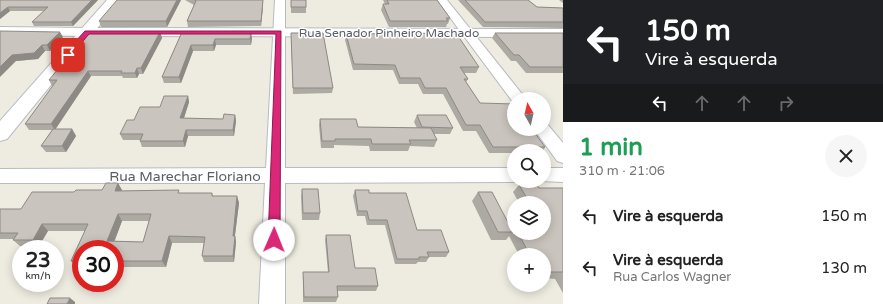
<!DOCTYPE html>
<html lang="pt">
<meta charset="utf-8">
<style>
:root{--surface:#fff;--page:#f6f6f6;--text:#222;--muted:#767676}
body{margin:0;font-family:"Varela Round",sans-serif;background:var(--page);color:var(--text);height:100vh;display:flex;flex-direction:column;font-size:15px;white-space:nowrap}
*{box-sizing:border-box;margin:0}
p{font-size:13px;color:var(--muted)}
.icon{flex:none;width:22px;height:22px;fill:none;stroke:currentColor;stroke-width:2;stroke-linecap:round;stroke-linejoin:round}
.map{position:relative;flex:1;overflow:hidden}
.side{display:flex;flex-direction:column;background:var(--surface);width:320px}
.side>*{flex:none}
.banner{background:#202124;color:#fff;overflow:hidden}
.needle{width:26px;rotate:352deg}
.buttons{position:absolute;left:507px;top:92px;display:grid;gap:8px}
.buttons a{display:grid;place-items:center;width:44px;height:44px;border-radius:50%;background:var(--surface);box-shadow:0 2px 10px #0003;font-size:20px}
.speed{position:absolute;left:12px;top:240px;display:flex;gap:8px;font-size:20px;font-weight:700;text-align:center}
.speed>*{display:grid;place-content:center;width:52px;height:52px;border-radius:50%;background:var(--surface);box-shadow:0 2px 10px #0003;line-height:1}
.speed small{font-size:10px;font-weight:400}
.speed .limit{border:6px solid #d22;background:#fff;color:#111}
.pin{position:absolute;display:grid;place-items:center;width:34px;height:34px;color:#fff;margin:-17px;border-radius:8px;box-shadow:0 2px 6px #0006}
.me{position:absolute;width:44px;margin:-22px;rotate:1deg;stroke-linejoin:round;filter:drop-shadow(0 0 3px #0008)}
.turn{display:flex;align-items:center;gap:14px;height:84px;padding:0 16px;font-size:18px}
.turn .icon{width:52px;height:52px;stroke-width:2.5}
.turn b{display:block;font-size:28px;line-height:34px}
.lanes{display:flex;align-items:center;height:38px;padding:0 16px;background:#0003;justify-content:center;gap:20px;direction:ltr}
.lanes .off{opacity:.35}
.round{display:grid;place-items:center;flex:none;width:42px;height:42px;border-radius:21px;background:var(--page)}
.head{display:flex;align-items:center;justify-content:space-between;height:68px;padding:0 16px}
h1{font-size:24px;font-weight:700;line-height:30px;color:#1e9e55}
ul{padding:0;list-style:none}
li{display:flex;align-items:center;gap:12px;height:52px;padding:0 16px}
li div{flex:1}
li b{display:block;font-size:15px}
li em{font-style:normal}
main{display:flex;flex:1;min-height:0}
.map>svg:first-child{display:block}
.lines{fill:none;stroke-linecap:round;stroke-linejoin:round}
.minor-casing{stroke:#b8bbc1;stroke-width:2}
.tertiary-casing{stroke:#b8bbc1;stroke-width:2}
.secondary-casing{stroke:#b9bdc4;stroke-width:2}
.minor{fill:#fff;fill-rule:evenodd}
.tertiary{fill:#fff;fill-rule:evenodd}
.secondary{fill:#fff;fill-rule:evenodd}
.wall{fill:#ada9a3;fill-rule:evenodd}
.shaded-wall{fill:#8d8984}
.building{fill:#c9c4bd;stroke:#8d8984;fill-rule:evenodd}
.route{fill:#db2777;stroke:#8e194d}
.labels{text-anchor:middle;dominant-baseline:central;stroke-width:3;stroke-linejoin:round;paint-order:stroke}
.far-street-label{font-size:12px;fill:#595d63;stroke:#fff}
.street-label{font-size:14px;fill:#595d63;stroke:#fff}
</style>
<main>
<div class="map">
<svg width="563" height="304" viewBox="0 0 563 304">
<rect width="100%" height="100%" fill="#eeebe0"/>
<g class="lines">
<defs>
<g id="minor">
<path d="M275,0h10v168h229v13h4l-4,1 -229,1v121h-26l6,-121h-265v-14l266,-1z"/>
<path d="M437,0h10l79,99h-12v4l-1,-1z"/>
<path d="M0,27l87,1 4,1 2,3 -2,3 -4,1 -87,-1z"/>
<path d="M544,124l4,1 15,18v20l-6,-2 -23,-32h10z"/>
<path d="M544,168h19v14l-23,-1h4z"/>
</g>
<path id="tertiary" d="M87,28l476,1v8l-476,-1 -5,-1 -2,-3 2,-3z"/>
<path id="secondary" d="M107,0h13l-113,139 -7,2v-20z"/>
</defs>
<use href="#minor" class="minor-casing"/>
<use href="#tertiary" class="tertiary-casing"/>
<use href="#secondary" class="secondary-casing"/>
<use href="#minor" class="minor"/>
<use href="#tertiary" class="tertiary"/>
<use href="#secondary" class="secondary"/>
</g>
<g class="wall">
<path d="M0,0h98l-25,26h-39l-2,-4 12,-11h-34l-10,8z"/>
<path d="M181,0l-14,27h-66l-2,-6z"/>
<path d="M185,0h78v6l-2,20 -73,1 -1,-6 7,-16z"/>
<path d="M291,0l15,7v6h-15z"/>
<path d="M383,0h49l18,18 -2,6h-1l-1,3h-57l-8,-17 2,-6h2z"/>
<path d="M458,0h70l9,7 26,1v20l-80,-1z"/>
<path d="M559,0h4v3z"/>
<path d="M0,31l63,6 -13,14h-5l-7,8 -22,2z"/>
<path d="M160,32l2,6 -19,36h-4l-2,4h-14l-1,-2h-31l-36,53h17l4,7 -10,16h-20l-5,-6 11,-16h-23l-4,-6 28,-38h-1l-3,-6 12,-11z"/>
<path d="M182,32l70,6 -1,7h-35l-2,6h-21l-12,32h-17l-2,-6z"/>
<path d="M495,33h68v40h-37l-10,-12h-5l-19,-23z"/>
<path d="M346,34l133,33 -3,6h-12l4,6 -2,3 14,21 34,26 31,18 -2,4h-29v2h-25l-13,-22h-13l-20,-37h-20l-5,-10h-19l-6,-14h-40l-8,-30z"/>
<path d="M291,38l42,50 -1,5 -39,1z"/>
<path d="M188,96l1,6 -5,16 39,1 12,-4 1,6 -2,15h-46l-3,11h-43l-2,-6v-1h-17l-3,-6 14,-14 26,-13z"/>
<path d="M417,115l36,13 -3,6h-16l3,6 -3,7 -24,-1 -2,5h-38l-1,-5 -35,-1v3h-13l-2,-23 1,-6 38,8 59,1 -3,-6z"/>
<path d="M118,183l4,8 59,2h31l1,3h24l2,7 -4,33 1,6 -2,20h-30l-2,-6 2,-13h-32l-6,24h-51v-18h-34v18h-4l-6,-6 14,-30h-37l-9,15h-19l-7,-6 1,-1h-14v-30h21l53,-17 28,-2zM122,221h27l-6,21 -29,-1z"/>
<path d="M519,185l20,3h24v105l-8,-14 -11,-1v-23h-25l-10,-19 -3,4h-15l-19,-39 6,-9 33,36 3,-3v8h30v-30h-25l-6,-11z"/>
<path d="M302,189l18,24 -1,7h-17l-1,-24z"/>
<path d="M355,190l14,3 48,37 32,22 -3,5h-17l-3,5h-8l-2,2h-21l-10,-39h-18l-2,-9h-8l-4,-20z"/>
<path d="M326,235l29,33 23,18 -2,5h-39l1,6 -2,5h-33v-30h25l-3,-32z"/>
</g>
<g class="shaded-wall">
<path d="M92,0h6l-25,26 -2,-4z"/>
<path d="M177,0h4l-14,27 -1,-6z"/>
<path d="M263,0v6l-2,20v-5z"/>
<path d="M8,7l2,4 -10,8v-6z"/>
<path d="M60,32l3,5 -13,14 -3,-6z"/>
<path d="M160,32l2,6 -19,36 -2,-6z"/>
<path d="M251,32l1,6 -1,7 -1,-6z"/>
<path d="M215,39l1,6 -2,6 -1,-6z"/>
<path d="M42,45l3,6 -7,8 -22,2 -16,16v-10l12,-12z"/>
<path d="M191,45l2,6 -12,32 -2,-6z"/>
<path d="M137,68l2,6 -2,4 -2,-5z"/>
<path d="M88,71l3,5 -36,54 -4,-6z"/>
<path d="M188,96l1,6 -7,22 -2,-6z"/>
<path d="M235,115l1,6 -2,15 -1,-6z"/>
<path d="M72,129l4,7 -10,16 -4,-6z"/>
<path d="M186,130l2,6 -3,11 -2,-6z"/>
<path d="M118,183l4,7 -3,7 -4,-6z"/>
<path d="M237,196l2,7 -5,39 -1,-6z"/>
<path d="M118,214l4,7 -10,27 -5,-7z"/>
<path d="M42,224l6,7 -9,15 -6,-6z"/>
<path d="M169,236l3,7 -6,24 -4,-6z"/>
<path d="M235,236l1,6 -2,20 -1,-6z"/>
<path d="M70,298l5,4v2h-8z"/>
</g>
<g class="building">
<path d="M0,0h92l-21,22h-39l16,-15h-40l-8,6z"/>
<path d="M117,0h60l-11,21h-67z"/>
<path d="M195,0h68l-2,21h-74l9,-20z"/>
<rect x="291" y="0" width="15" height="7"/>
<path d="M387,0h50l13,18h-4l2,3h-58l-7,-17h6z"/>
<path d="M465,0h63l9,7 26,1v14h-78z"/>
<path d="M0,31l60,1 -13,13h-5l-8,8 -22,2 -12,12z"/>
<path d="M90,32h70l-19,36h-4l-2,5h-14l1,-2h-34l-37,53h-26l32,-44h-8l9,-11h3z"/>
<path d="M182,32h69l-1,7h-35l-2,6h-22l-12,32h-17z"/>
<path d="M291,33h32l10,55h-40z"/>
<path d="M456,33l23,34h-19l8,12h-4l16,24 34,1v25h18l13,18h-52l-13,-22h-14l-20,-37h-21l-5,-10h-20l-5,-13 -41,-1 -8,-30z"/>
<path d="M495,33h68v34h-33l-11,-12h-5z"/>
<path d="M164,96h24l-8,22 43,1 1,-5 11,1 -2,15h-47l-3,11h-43l3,-7h-23l7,-14h7l6,-13h20z"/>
<path d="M417,115h29l7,13 -31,-1z"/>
<path d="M320,119h36l2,8 73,1 6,12h-28l2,4h-39l-1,-5h-36v2h-13z"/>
<path d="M53,129h19l-10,17h-21z"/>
<path d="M106,183h12l-3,8 64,-1 -1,3h34v3h25l-4,40h2l-2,20h-31l3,-19 -36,-1 -7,25h-47v-12h-34v12h-10l17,-37h-46l-9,16h-20l5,-7h-18v-24h21l11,-17h42l2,-2h26zM118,214h33l-8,28 -36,-1z"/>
<path d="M519,185h18l2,3h24v84h-19v-17h-14l-12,-22h26v-30h-14z"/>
<path d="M302,189h16l2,24h-17z"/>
<path d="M355,190h14v3h37l11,37h24l8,22h-22l2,5h-10v2h-22l-10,-39h-18l-2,-9h-9z"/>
<path d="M478,192h14l21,40h-15z"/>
<path d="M326,235h24l5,33h20l3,18h-41l1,11h-34l-1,-25h26z"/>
<path d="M50,298h20l-3,6h-20z"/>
</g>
<path class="route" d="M85,31h196l-1,209 -2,4 -4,1 -4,-1 -2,-4 8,-206h-187l-19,22h-5v-3z"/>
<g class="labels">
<g class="far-street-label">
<text x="389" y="33">Rua Senador Pinheiro Machado</text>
</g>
<g class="street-label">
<text x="185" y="176">Rua Marechar Floriano</text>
</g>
</g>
</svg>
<div class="buttons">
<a><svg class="needle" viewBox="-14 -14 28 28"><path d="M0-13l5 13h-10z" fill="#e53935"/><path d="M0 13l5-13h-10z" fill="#767676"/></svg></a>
<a><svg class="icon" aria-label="search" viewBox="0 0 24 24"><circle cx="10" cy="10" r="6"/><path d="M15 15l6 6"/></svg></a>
<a><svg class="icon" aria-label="layers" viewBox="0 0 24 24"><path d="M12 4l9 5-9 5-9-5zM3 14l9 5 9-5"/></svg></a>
<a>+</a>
</div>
<div class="speed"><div>23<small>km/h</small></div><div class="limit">30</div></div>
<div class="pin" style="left:68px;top:55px;background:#d93025"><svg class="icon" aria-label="arrive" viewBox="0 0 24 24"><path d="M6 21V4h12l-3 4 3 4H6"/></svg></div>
<svg class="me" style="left:274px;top:240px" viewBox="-20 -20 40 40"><circle r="19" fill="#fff"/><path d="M0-13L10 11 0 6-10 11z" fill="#db2777"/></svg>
</div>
<section class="side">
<div class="banner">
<div class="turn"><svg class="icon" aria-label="left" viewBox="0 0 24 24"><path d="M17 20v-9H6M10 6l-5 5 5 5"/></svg><div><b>150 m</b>Vire à esquerda</div></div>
<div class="lanes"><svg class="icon" aria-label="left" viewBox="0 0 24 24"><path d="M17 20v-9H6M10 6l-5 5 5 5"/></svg><svg class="icon off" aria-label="ahead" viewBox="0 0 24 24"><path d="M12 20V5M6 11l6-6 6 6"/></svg><svg class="icon off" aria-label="ahead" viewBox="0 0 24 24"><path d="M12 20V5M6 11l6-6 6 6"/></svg><svg class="icon off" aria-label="right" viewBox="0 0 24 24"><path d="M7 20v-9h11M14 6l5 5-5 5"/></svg></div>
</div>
<div class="head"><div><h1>1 min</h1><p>310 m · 21:06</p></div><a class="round"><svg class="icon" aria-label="close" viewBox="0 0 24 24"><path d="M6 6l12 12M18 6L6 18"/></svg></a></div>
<ul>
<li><svg class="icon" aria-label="left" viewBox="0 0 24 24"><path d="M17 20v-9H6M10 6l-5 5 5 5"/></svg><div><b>Vire à esquerda</b></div><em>150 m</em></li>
<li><svg class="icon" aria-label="left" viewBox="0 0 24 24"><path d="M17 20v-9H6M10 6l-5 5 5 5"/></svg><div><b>Vire à esquerda</b><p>Rua Carlos Wagner</p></div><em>130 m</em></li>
</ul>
</section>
</main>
